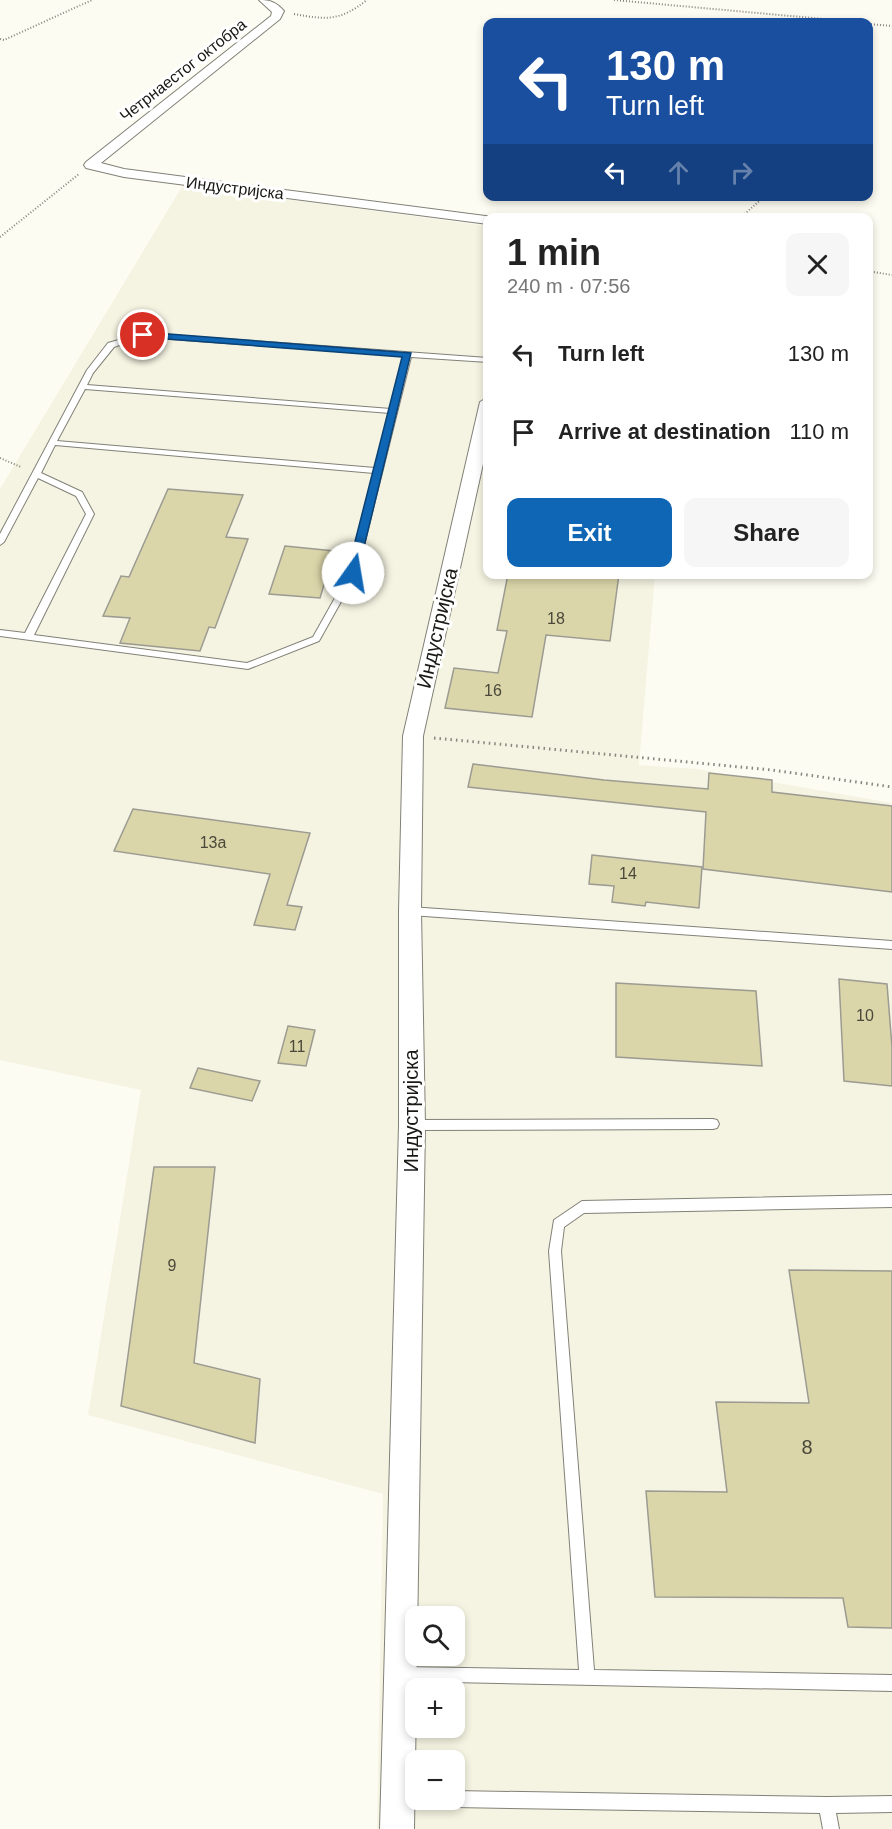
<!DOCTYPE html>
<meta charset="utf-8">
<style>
:root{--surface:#fff;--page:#f6f6f6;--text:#222;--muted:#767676;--accent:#0f66b4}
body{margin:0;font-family:Arial,sans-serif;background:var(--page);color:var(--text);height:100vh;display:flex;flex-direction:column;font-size:22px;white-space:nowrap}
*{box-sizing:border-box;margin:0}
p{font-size:20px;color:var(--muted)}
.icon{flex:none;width:33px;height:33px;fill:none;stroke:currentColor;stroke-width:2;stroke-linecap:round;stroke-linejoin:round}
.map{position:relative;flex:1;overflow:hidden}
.sheet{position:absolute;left:483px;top:213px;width:390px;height:366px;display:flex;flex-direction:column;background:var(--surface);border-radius:12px;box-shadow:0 3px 9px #0003}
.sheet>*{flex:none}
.hud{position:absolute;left:483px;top:18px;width:390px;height:183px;border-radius:12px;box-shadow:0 3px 9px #0003;background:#1a4fa0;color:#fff;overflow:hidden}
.fabs{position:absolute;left:405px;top:1606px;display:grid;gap:12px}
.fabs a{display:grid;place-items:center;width:60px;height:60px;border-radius:12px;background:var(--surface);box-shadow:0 3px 9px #0003;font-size:30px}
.pin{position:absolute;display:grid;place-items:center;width:51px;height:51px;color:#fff;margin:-26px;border:3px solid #fff;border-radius:50%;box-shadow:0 2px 6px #0007}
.me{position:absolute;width:66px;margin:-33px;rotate:13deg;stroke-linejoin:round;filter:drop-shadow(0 0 4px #0008)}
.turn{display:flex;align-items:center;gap:21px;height:126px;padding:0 24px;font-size:27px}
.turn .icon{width:78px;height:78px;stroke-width:2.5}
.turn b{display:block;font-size:42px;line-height:51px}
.lanes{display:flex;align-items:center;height:57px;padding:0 24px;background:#0003;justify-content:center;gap:30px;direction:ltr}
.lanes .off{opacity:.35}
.round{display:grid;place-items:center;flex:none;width:63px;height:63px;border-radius:12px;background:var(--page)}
.overview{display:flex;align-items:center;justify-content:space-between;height:102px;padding:0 24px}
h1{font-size:36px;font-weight:700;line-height:45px}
.primary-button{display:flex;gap:12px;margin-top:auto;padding:12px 24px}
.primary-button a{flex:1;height:69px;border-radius:12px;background:var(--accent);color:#fff;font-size:24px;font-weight:700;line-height:69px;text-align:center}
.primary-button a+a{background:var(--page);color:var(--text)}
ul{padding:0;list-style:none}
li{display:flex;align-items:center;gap:18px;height:78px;padding:0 24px}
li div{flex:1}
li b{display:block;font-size:22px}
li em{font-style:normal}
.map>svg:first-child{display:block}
.built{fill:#f5f4e2;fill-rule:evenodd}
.building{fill:#dbd6a9;stroke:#9c9b92;stroke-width:1.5}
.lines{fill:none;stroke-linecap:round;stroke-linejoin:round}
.lane-casing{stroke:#828178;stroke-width:2}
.street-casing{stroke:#828178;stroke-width:2}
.path-far1{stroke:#86857f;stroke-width:2;stroke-dasharray:1 2;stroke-linecap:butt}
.path{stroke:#86857f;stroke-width:3;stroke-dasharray:1.5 4;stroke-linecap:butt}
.lane{fill:#fff;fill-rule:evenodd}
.street{fill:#fff;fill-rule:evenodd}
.route{fill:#0f66b4;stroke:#0a4275;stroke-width:1.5}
.labels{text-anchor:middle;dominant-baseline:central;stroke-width:6;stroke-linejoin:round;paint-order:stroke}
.far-street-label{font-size:16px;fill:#191815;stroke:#fff}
.number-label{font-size:16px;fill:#4a483a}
.street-label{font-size:20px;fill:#191815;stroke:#fff}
.near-number-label{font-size:20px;fill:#4a483a}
</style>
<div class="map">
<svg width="892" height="1829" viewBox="0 0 892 1829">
<rect width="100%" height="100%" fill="#fdfcf2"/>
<path class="built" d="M183,185l304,41 1,348 167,1 -16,190 58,4 195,34v1026h-515l6,-335 -295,-79 53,-325 -141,-30v-571zM416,1617h38v39h-38zM416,1689h38v39h-38zM416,1761h38v39h-38z"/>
<g class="building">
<path d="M168,489l75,6 -17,42 22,2 -33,89 -6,-1 -9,24 -80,-8 10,-25 -27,-2 18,-40 8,1z"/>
<path d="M285,546l49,5 -14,47 -51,-4z"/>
<path d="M508,574h111l-9,67 -64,-6 -14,82 -87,-9 9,-40 44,5 9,-42 -10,-1z"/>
<path d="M473,764l131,16 104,9 1,-16 63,7v12l120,14v86l-189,-23 3,-57 -238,-25z"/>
<path d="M133,809l177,24 -23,72 15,2 -7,23 -41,-5 16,-51 -156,-23z"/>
<path d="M592,855l110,12 -3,41 -53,-6 -1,4 -33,-4 2,-16 -25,-2z"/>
<path d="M839,979l48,5 5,63v39l-48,-5z"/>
<path d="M616,983l140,8 6,75 -146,-9z"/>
<path d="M288,1026l27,4 -9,36 -28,-3z"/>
<path d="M198,1068l62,13 -8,20 -62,-13z"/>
<path d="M154,1167h61l-21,196 66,16 -5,64 -134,-37z"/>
<path d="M789,1270l103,1v357l-44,-1 -5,-29 -188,-1 -9,-106 81,1 -11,-90 93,1z"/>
</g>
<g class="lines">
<defs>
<g id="lane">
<path d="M143,333l345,25v4l-77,-5 -54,216 -38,68 -71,28 -248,-33v-6l25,3 61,-119 -10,-18 -38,-18 -34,64 -4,3v-11l87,-164 21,-27zM143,337l261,19 -13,53 -304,-24 6,-12 21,-26zM85,389l305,24 -15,55 -318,-27zM55,445l319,28 -25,100 -36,64 -66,26 -213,-28 60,-121 -12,-22 -41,-19z"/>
<path d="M410,907l482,34v8l-482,-34 -4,-1 -1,-3 1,-3z"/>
<path d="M713,1119l4,1 2,4 -2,4 -4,1 -301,1 -4,-1 -2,-4 2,-4 4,-1z"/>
<path d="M892,1195v12l-308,6 -20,14 -3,24 33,419 298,5v16l-489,-10 -5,-2 -2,-5 2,-5 5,-2 176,3 -30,-419 5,-31 28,-19z"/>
<path d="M454,1791l373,6 65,-1v16l-56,1 3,16h-16l-3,-16 -366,-6 -6,-2 -1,-5h7z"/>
</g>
<g id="street">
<path d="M259,0c11,0 17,2 25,11l-4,8 -179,144 23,6 369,48 -5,1v6l-364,-47 -38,-9 -2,-3 2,-3 185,-146 1,-4z"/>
<path d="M488,397v44l-65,295 -2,175 4,214 -11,704h-34l19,-704v-214l4,-175 77,-334z"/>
</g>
</defs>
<use href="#lane" class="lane-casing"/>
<use href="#street" class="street-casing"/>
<g class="path-far1">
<path d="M614,0l243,22"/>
<path d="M294,14c33,6 46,7 73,-14"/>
<path d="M868,24l24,2"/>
<path d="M0,39l4,1 88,-40"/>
<path d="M740,218l25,-22"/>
<path d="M0,237l79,-63"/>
<path d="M868,271l24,4"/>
<path d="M0,458l21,9"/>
</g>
<path class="path" d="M434,738l338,32 120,17"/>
<use href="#lane" class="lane"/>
<use href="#street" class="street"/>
</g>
<path class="route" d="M143,332l268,21 -54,223 -4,1 -6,-4 55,-216 -262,-20 -2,-2z"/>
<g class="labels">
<g class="far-street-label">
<text transform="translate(183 70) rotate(-38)">Четрнаестог октобра</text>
<text transform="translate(235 188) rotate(7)">Индустријска</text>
</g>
<g class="number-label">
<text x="556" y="618">18</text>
<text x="493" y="690">16</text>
<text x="213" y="842">13a</text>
<text x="628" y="873">14</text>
<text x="865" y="1015">10</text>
<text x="297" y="1046">11</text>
<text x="172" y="1265">9</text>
</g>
<g class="street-label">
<text transform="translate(437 628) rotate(-77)">Индустријска</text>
<text transform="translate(411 1111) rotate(-90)">Индустријска</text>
</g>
<g class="near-number-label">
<text x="807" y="1447">8</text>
</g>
</g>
</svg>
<div class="fabs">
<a><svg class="icon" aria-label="search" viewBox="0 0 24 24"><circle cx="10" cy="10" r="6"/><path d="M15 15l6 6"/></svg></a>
<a>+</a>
<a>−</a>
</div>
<div class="pin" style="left:143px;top:335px;background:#d93025"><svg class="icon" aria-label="arrive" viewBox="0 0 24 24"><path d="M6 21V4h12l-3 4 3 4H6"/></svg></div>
<svg class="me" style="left:353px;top:573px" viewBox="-20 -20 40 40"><circle r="19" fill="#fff"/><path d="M0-13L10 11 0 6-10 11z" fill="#0f66b4"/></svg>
<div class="hud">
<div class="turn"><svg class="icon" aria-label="left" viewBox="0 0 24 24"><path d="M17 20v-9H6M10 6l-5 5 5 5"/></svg><div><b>130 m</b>Turn left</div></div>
<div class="lanes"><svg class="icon" aria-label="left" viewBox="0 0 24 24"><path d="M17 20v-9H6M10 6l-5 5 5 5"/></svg><svg class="icon off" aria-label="ahead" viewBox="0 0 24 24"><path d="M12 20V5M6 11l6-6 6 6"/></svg><svg class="icon off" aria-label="right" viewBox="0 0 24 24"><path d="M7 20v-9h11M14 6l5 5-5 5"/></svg></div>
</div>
<section class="sheet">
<div class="overview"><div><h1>1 min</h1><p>240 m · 07:56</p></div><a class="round"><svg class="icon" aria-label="close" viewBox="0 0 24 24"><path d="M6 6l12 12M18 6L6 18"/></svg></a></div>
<ul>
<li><svg class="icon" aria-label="left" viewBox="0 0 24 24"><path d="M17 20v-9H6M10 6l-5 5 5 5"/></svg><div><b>Turn left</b></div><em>130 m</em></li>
<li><svg class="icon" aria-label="arrive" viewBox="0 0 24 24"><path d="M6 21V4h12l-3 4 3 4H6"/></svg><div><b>Arrive at destination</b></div><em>110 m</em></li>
</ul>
<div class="primary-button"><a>Exit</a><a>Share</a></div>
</section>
</div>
